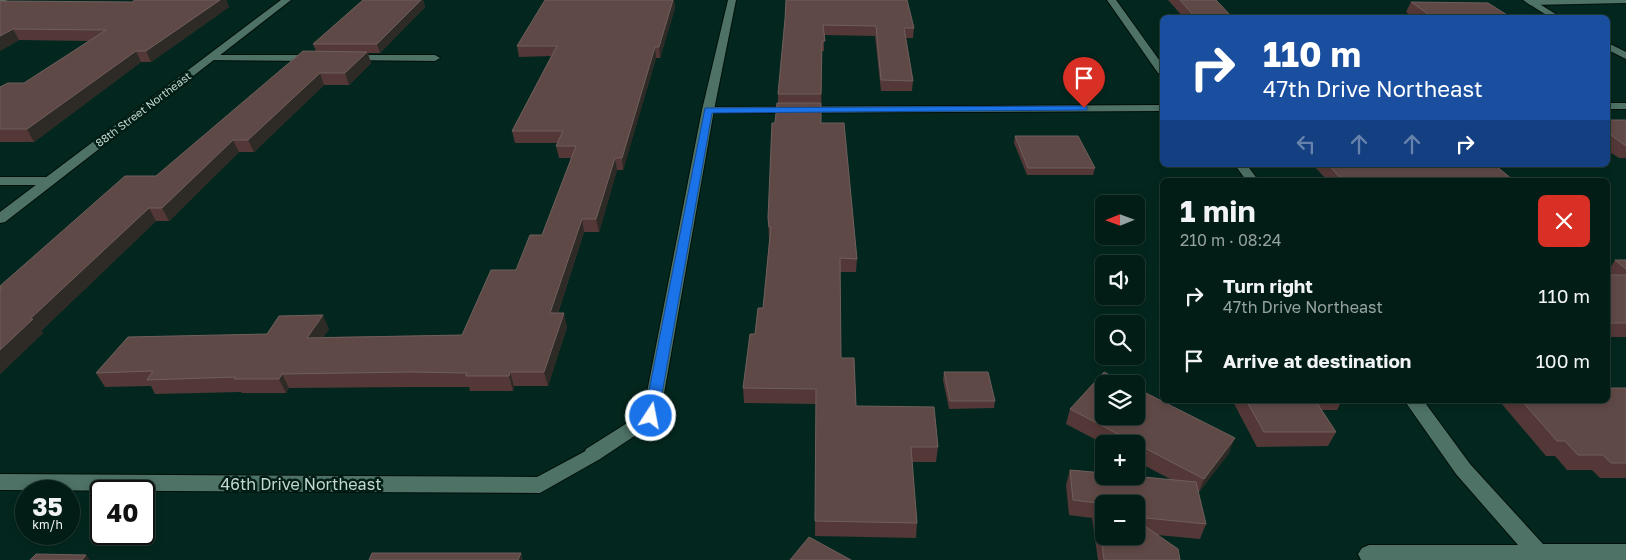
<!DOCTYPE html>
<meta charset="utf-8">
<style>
:root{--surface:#021d16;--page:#102a23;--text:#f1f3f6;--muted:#96a2a1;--line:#233b35}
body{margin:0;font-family:"Golos Text",sans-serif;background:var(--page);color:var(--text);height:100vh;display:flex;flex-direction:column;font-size:19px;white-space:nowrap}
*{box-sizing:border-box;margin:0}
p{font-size:16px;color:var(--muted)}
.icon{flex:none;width:28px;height:28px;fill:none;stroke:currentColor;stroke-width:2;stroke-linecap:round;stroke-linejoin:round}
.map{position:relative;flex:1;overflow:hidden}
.panel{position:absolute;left:1160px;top:178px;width:450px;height:225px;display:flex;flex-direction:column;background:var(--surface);border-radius:8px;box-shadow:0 2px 8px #0003,0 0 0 1px var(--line)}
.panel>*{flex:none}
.banner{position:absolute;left:1160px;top:15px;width:450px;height:152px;border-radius:8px;box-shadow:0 2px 8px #0003,0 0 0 1px var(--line);background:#1a4fa0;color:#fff;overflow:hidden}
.needle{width:32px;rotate:269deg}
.controls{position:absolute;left:1095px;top:195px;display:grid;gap:10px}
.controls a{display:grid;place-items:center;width:50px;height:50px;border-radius:8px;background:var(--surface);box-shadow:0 2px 8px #0003,0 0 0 1px var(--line);font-size:25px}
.speed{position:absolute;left:15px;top:480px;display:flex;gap:10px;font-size:25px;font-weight:700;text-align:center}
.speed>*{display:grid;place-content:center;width:65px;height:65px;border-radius:50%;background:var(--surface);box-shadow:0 2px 8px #0003,0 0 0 1px var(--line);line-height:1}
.speed small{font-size:12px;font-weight:400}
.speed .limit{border:2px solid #111;border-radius:8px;background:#fff;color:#111}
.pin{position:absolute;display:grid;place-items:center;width:42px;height:42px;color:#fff;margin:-51px -21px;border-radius:50% 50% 50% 0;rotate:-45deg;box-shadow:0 0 5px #0007}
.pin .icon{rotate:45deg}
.me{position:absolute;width:55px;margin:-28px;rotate:11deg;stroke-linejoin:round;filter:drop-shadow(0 0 4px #0008)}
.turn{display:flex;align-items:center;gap:18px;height:105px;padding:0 20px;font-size:22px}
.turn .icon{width:65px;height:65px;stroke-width:2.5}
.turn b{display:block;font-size:35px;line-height:42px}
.lanes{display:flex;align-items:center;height:48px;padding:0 20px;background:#0003;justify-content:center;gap:25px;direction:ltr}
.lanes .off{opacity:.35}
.round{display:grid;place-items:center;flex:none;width:52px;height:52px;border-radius:8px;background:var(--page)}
.overview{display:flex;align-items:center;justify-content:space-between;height:85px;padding:0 20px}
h1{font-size:30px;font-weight:700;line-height:38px}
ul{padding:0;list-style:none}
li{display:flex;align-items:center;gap:15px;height:65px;padding:0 20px}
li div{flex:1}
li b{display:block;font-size:19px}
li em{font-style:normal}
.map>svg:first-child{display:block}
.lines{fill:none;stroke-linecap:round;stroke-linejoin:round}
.lane-casing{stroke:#000f09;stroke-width:2}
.street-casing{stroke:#000f09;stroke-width:2}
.secondary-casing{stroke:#000f09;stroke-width:2}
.lane{fill:#4e7266;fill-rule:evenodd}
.street{fill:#4e7266;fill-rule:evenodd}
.secondary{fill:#4e7266;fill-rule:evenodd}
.wall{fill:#533837;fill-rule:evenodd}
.shaded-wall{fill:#2e2a26}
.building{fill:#5f4947;stroke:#6f5f5c}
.route{fill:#1a73e8;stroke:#114b97}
.labels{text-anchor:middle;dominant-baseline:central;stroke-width:5;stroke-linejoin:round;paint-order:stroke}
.far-street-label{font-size:11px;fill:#c4d7d0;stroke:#001e15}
.near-street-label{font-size:16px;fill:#c4d7d0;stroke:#001e15}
</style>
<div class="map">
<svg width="1626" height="560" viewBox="0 0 1626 560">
<rect width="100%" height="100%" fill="#03271e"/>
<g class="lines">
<defs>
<g id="lane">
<path d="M1527,0h99v3l-96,2 -4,-3z"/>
<path d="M211,55h104l5,3 -5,3 -108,-1 -1,-2z"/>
<path d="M350,55h85l5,3 -5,3 -89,-1v-4z"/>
</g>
<g id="street">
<path d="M0,0h8l-8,3z"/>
<path d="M1107,0h9l46,64v10l-4,-1z"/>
<rect x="1608" y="103" width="18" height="6"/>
<path d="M1162,105v6l-454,2 -6,-3 6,-3z"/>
<path d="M1235,165h12l11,15h-12z"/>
<path d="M0,177h50l6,4 -6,4h-50z"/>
<path d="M1404,400h19l47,64 73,80h83v16h-265l-3,-6 4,-6 7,-3h149l-62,-71z"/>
<path d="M593,447l7,2 2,5 -2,5 -60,34 -540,-3v-16l537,3z"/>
</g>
<g id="secondary">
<path d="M281,0h10l-286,222 -5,1v-11z"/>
<path d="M728,0h8l-22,110 -54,306 -3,5 -57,38 -7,2 -7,-2 -2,-5 2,-5 57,-36 59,-303z"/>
<path d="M1523,0h10l29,18h-11z"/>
<path d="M1608,43l18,9v7l-18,-9z"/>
</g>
</defs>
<use href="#lane" class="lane-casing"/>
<use href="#street" class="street-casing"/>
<use href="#secondary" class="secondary-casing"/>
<use href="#lane" class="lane"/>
<use href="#street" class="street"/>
<use href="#secondary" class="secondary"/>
</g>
<g class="wall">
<path d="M135,0h91l3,7 -78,55h-10l-107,80h-34v-55l24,-4 65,-42 -70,-1 -19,11v-50l132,1z"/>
<path d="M363,0h60l2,7 -45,46h-12l3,10 -22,22h-25l-70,67h-15l-70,69h-13l-115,110 2,2 -43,41v-88l156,-110 160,-125 -3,-7z"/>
<path d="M545,0h129l1,8 -15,50h-4l-33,112h-6l-18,62h-15l-26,81 9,14 -19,59h-34l-1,5h-43l-1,-4h-53l-127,1 -3,5h-44l-1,-1 -86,2 -4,-8 -46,1 -9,-14 171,-39 62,-5 -6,8 139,-2 54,-65 26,-35 30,-77h-13l-3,-12 2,-3h-43l-3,-12 39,-75 -32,1 -2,-11z"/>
<path d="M1168,0h48l17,18h-49z"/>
<path d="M1411,2l101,16h-98l-8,-6z"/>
<path d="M785,19l129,9 -1,10h-7l7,43 -1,10h-31l-6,-55 -51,-1v16h-2l-1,72 36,136 -1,13h-16l1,86 15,48 82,41 -2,15h-24l5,61 -1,15 -101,-2 1,-132 -72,-1 -1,-15 12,-54 8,-26 6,-68 -1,-22 7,-95 3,-20v-9z"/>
<path d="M1608,120h18v38h-7l-11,-7z"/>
<path d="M1015,136l80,32 -2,7h-66l-13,-32z"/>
<path d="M1313,165h182l18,15h-186z"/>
<path d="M1615,260h11v77h-18v-65z"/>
<path d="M944,372l51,29 -1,7 -45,1 -6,-29z"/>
<path d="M1626,388v90h-26l-8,-8h-25l-12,-14h-9l-45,-53 2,-3h105z"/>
<path d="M1232,400h110l-5,10h-15l14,22 -8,14 -71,1z"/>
<path d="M1070,409l159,44 -31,40 8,31 -6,15 -43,-4 23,25h-82l-6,-42 -23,-3 -3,-30 4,-15 102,10 -36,-19v-17h-32l-38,-20zM1104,504h32v32z"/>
</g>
<g class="shaded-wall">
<path d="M220,0h6l3,7 -78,55 -5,-11z"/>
<path d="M421,0h2l2,7 -45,46 -3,-9z"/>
<path d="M673,0h1l1,8 -15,50 -1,-11z"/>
<path d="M13,29l6,11 -19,11v-15z"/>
<path d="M655,47l1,11 -33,112 -1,-12z"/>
<path d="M136,51l5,11 -107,80 -7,-13z"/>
<path d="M367,52l4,11 -22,22 -4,-12z"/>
<path d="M320,73l4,12 -70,67 -6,-12z"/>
<path d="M233,140l6,12 -70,69 -7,-13z"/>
<path d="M615,158l2,12 -18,62 -3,-13z"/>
<path d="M149,208l7,13 -115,110 2,2 -43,41v-24l30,-31z"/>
<path d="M582,219l2,13 -31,95 -3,-14z"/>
<path d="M564,313l3,14 -19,59 -4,-14z"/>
<path d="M323,315l6,14 -15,23 -7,-14z"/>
<path d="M510,372l4,14 -1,5 -4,-15z"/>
<path d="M282,374l7,14 -3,5 -7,-14z"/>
<path d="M1235,438l-6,15 -31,41 6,-15z"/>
<path d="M521,553l2,7h-5z"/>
<path d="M86,555l4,5h-8z"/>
</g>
<g class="building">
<path d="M135,0h85l-74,51h-10l-109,78h-27v-42l8,-4h16l82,-53 -93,-1 -13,7v-35l132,1z"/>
<path d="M363,0h58l-44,44h-64z"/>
<path d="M545,0h128l-14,47h-4l-33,111h-7l-19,61h-14l-32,94h14l-20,59h-34l-1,4h-43l1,-3 -56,-1 -129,2 -3,5h-45l2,-2 -89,3 6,-9 -57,2 32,-36 139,-3 12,-18 44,-1 -16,23 155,-3 29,-65h25l14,-35h12l34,-89h-20l7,-15h-51l45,-85h-40z"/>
<path d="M786,0h121l7,28h-10l9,53 -32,-1 -5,-54 -53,-1 2,16h-3l-1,53h-43l7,-75z"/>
<path d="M1180,0h36l17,18h-37z"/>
<path d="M1411,2l77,1 24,15h-78z"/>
<path d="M303,51l64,1 -22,21h-25l-72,67h-15l-71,68h-13l-119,111h3l-33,31v-60l2,-2h-2v-2l125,-110h31z"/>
<path d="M777,103h44v20h23l13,136 -17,-1 1,100h13l2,48 78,1 4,40h-27l6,76 -102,-2 1,-132 -73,-1 7,-54h5l3,-26h5l8,-81h-2l-1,-9 4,-95h3z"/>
<path d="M1608,120h18v26l-18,-13z"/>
<path d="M1015,136h63l17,32h-67z"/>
<path d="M1329,165h166l18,15h-177l-1,-1h6z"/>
<path d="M1615,260h11v9z"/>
<rect x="1608" y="275" width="18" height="48"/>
<path d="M944,372h44l7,29h-45z"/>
<path d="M1104,372l23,12h-23v32h32v-28l99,50 -31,41 -134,-70z"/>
<path d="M1608,388h18v75h-15l-8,-8h-25l-13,-14h-8l-36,-41h87z"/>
<path d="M1246,400h69l21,32h-72z"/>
<path d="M1070,470l34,3v3h29l63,6 10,42 -70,-7v-13h-32v32h32v-16l42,29 2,11h-76l-7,-57 -24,-3z"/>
<path d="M809,537l42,23h-61z"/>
<path d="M372,553h149l-3,7h-149z"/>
<path d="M36,554l50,1 -4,5h-52z"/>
</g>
<path class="route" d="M1084,106l3,1v3l-375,3 -54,303 -2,4h-10l-2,-4 61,-308z"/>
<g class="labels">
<g class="far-street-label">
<text transform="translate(143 109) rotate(-37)">88th Street Northeast</text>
</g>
<g class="near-street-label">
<text x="301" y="484">46th Drive Northeast</text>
</g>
</g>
</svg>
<div class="controls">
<a><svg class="needle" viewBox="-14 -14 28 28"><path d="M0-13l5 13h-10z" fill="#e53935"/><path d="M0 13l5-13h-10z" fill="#96a2a1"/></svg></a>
<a><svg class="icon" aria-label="sound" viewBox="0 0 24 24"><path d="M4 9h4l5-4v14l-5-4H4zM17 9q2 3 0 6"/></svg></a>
<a><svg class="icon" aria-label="search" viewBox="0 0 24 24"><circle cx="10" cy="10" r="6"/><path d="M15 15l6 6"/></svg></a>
<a><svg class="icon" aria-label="layers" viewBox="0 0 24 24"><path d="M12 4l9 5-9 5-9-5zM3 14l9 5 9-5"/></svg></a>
<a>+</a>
<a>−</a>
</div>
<div class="speed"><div>35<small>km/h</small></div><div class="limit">40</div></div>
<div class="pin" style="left:1084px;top:108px;background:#d93025"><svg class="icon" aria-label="arrive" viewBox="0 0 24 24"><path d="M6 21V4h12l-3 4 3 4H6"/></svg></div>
<svg class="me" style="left:651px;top:416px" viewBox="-20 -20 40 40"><circle r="17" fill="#1a73e8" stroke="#fff" stroke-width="3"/><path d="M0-11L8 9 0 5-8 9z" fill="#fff"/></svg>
<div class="banner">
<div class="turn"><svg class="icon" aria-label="right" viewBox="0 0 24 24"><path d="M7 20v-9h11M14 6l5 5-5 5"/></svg><div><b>110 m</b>47th Drive Northeast</div></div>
<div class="lanes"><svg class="icon off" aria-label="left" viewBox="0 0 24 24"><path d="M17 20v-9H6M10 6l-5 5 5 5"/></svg><svg class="icon off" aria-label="ahead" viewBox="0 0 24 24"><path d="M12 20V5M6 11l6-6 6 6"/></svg><svg class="icon off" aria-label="ahead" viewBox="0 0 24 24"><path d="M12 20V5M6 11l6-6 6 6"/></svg><svg class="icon" aria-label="right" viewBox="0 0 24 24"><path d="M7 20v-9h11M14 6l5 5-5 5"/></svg></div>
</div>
<section class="panel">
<div class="overview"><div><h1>1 min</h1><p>210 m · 08:24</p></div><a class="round" style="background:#d93025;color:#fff"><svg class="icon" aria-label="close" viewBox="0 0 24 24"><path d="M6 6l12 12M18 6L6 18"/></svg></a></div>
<ul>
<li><svg class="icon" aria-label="right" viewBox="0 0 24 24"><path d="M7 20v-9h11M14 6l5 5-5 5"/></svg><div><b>Turn right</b><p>47th Drive Northeast</p></div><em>110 m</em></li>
<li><svg class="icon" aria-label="arrive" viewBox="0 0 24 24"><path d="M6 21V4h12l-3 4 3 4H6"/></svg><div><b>Arrive at destination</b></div><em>100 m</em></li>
</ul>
</section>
</div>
